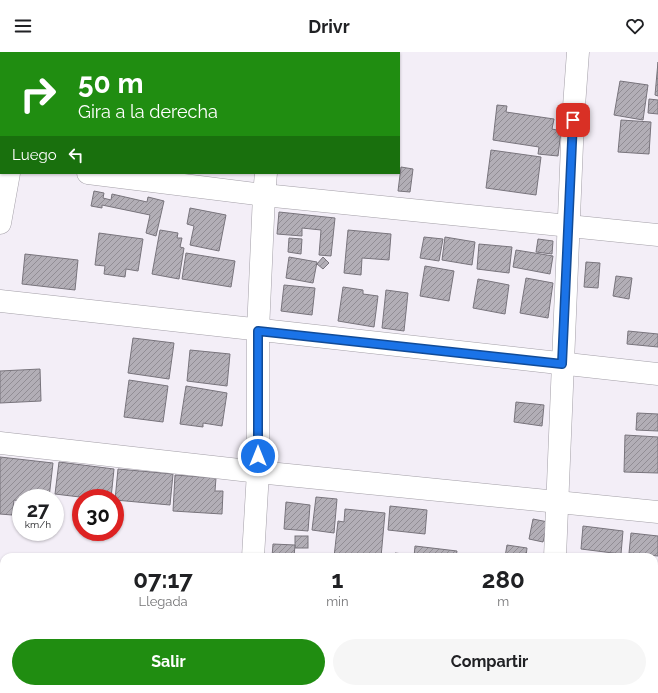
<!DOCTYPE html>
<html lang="es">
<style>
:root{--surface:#fff;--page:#f6f6f6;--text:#202124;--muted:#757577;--accent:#208d11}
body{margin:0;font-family:Raleway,sans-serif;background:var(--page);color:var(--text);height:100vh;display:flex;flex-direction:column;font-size:15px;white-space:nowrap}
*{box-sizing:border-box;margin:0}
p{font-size:13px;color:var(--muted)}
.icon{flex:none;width:22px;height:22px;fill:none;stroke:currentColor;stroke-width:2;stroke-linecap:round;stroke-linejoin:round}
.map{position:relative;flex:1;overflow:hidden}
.side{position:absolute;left:0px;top:501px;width:658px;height:140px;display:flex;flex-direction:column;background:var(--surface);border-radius:12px 12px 0 0;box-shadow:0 1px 3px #0004}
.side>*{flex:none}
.guide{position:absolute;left:0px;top:0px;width:400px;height:122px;box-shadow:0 1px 3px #0004;background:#208d11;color:#fff;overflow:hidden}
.speed{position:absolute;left:12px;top:437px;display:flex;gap:8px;font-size:20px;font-weight:700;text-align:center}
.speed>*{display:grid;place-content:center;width:52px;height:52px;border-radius:50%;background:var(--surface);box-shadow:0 1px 3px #0004;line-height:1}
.speed small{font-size:10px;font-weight:400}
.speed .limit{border:6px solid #d22;background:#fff;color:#111}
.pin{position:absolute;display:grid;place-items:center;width:34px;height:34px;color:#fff;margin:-17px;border-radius:8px;box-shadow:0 2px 6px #0006}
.me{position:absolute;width:44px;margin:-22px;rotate:0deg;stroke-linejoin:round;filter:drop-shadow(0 0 3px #0008)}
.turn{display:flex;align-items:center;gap:14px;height:84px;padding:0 12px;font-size:18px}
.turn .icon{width:52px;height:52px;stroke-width:2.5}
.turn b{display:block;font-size:28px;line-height:34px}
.then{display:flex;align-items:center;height:38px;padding:0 12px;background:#0003;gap:8px;font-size:15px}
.eta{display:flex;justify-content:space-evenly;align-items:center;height:68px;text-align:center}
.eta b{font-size:24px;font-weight:700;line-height:28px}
.action{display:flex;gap:8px;margin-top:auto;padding:8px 12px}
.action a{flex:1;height:46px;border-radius:24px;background:var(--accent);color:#fff;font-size:16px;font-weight:700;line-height:46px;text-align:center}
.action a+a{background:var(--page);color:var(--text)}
header{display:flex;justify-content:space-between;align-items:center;height:52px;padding:0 12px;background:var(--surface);font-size:18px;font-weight:700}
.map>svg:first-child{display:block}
.building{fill:url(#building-hatch);stroke:#78747c}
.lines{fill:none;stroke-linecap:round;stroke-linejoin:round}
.minor-casing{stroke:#a39fa7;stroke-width:23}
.minor{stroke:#fff;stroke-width:22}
.route-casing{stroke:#114b97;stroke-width:10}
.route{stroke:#1a73e8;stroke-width:7}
</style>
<header><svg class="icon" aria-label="menu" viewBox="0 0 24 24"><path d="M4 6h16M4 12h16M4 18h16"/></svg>Drivr<svg class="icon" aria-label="heart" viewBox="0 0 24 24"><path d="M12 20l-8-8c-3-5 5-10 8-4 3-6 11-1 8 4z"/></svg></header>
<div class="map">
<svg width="658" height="641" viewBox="0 0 658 641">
<defs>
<pattern id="building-hatch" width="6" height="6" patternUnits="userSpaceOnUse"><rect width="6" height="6" fill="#b2aeb6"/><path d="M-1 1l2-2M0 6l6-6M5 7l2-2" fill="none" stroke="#918d94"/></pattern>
</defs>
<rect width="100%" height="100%" fill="#f3eef7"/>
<g class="building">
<path d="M658,10v34l-3,-1z"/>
<path d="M620,29l28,4 -5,35 -29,-5z"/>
<path d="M649,47l9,1v14l-10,-1z"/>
<path d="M497,53l10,1 -1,6 48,7 -2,10 9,2 -3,25 -20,-2 1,-7 -46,-7z"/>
<rect x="0" y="55" width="1" height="23"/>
<path d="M621,68l30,2 -2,32 -31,-2z"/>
<path d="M491,98l50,7 -5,38 -50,-7z"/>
<path d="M401,115l12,2 -3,23 -12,-1z"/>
<path d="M94,139l10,2 -1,5 8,2 1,-6 35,8 1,-5 16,4 -8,35 -10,-3 4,-18 -48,-10v3l-11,-2z"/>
<path d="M190,156l36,7 -7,36 -29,-6 4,-19 -7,-2z"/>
<path d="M279,160l56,6 -4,38 -12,-1 2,-25 -19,-2v8l-25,-2z"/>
<path d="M160,178l18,3 -1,5h5l-2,9 4,1 -5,31 -27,-5z"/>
<path d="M348,178l43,4 -2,26 -27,-2 -1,17 -17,-2z"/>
<path d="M99,181l44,6 -5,32 -12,-2 -1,8 -21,-3 1,-8 -10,-1z"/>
<path d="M424,185l19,2 -4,22 -19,-3z"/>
<path d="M445,185l30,5 -3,23 -30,-5z"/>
<path d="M289,186l13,1 -1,15 -13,-2z"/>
<path d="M538,187l15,2 -1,13 -16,-2z"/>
<path d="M479,192l33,3 -3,26 -32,-4z"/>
<path d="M516,198l37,6 -3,18 -37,-7z"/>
<path d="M186,201l49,8 -4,26 -49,-8z"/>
<path d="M25,202l53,6 -3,30 -53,-6z"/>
<path d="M289,205l28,5 -4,21 -27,-5z"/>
<path d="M323,205l6,6 -6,6 -6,-5z"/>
<path d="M586,210l14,1 -2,25 -14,-1z"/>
<path d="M425,214l29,5 -5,30 -29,-5z"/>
<path d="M616,224l16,2 -3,21 -16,-3z"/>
<path d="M526,226l27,5 -5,35 -28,-5z"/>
<path d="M478,227l31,6 -4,29 -32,-6z"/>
<path d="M284,233l31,3 -3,27 -31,-4z"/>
<path d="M343,235l20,3v4l15,2 -4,31 -36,-6z"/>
<path d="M386,238l22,3 -4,38 -22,-3z"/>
<path d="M628,279l30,3v13l-31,-3z"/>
<path d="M133,286l41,5 -5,36 -41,-6z"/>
<path d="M190,298l40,4 -3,32 -40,-5z"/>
<path d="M40,317l1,32 -41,2v-32z"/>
<path d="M129,328l39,6 -5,36 -39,-5z"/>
<path d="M186,334l41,7 -5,33 -19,-3v4l-23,-3z"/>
<path d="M516,350l28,3 -2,21 -28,-4z"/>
<path d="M637,361l21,1v17l-22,-1z"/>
<path d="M625,383l33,2v36l-34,-1z"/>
<path d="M0,405l53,6 -4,35h-28v3l-7,-1 -2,15 -12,-1z"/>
<path d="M59,410l55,7 -3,29h-23l-33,-4z"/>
<path d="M118,417l55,5 -3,31 -55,-5z"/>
<path d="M175,423l41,3 -1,13h8l-1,23 -49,-3z"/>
<path d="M316,445l21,2 -3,34 -22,-3z"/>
<path d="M286,450l24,3 -2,26 -24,-2z"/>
<path d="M390,454l37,4 -2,24 -37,-4z"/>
<path d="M345,457l40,4 -4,44h-47l4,-36 6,1z"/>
<path d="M533,467l15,3 -5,20 -14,-3z"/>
<path d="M583,474l40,5 -2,23 -40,-5z"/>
<path d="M631,481l27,3v20l-29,-3z"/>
<rect x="295" y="484" width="13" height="12"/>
<path d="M273,492l22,1 -1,12h-22z"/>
<path d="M507,493l20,3 -1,9h-21z"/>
<path d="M415,494l42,5 -1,6h-42z"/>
<path d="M395,501l16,2v2h-16z"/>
<path d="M654,512h4v34l-4,-1z"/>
<path d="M342,637h97v4h-67z"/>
<rect x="474" y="637" width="46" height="4"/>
<path d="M583,637h14l20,3 -1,1h-33z"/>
</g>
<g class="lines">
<defs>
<g id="minor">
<path d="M88,121l176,22 394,40"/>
<path d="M0,171l9,-50"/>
<path d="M0,249l658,73"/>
<path d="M0,391l258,29 400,40"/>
<path d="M253,505l5,-85v-141l6,-136 2,-22"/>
<path d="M555,505l18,-437 5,-68"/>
<path d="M0,526l4,1"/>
<path d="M654,607l4,1"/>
<path d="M0,637l4,-15"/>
<path d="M245,641l1,-4"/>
<path d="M547,641v-4"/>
</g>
</defs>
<use href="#minor" class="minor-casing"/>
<use href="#minor" class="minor"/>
</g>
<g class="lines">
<defs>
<path id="route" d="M258,404v-125l304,33 11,-244"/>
</defs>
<use href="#route" class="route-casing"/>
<use href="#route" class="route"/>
</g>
</svg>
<div class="speed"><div>27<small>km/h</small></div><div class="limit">30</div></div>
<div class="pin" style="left:573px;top:68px;background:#d93025"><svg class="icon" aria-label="arrive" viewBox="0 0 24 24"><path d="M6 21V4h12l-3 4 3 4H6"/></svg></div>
<svg class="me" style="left:258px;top:404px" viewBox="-20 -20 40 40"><circle r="17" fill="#1a73e8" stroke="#fff" stroke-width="3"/><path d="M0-11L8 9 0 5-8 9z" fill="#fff"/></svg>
<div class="guide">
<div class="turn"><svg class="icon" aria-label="right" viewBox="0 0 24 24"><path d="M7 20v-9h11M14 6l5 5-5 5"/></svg><div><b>50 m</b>Gira a la derecha</div></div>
<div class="then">Luego<svg class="icon" aria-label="left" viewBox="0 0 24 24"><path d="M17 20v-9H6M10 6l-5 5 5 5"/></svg></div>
</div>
<section class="side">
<div class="eta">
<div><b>07:17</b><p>Llegada</p></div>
<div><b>1</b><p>min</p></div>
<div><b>280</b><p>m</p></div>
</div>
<div class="action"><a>Salir</a><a>Compartir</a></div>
</section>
</div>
